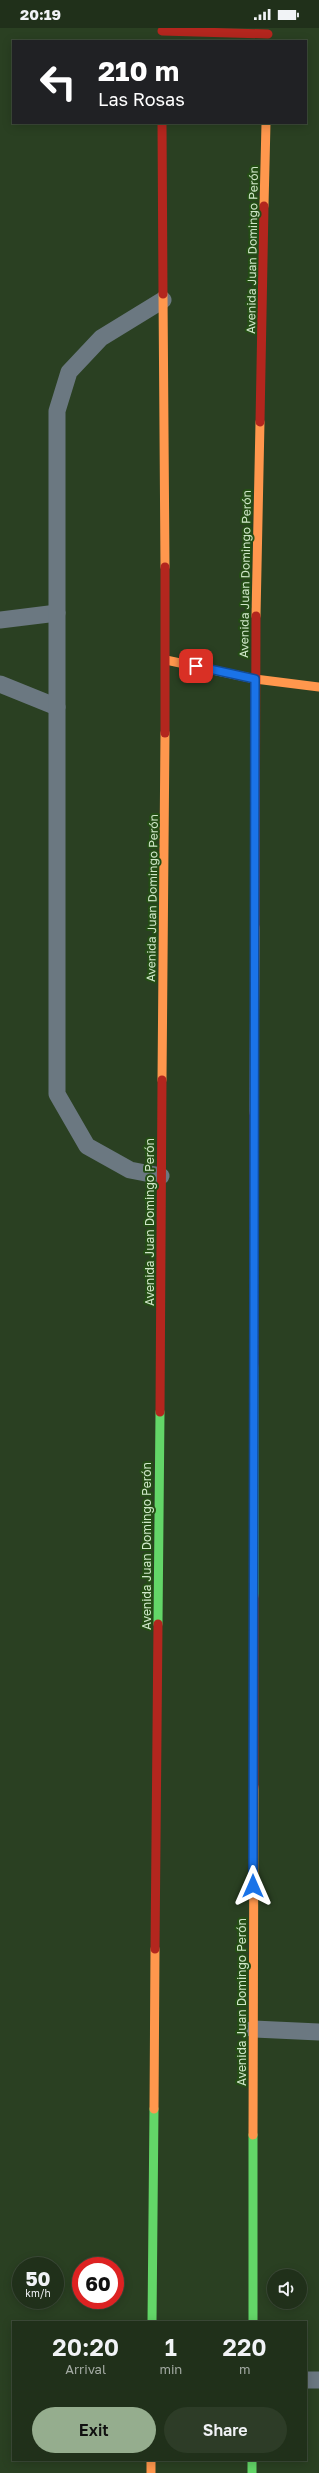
<!DOCTYPE html>
<meta charset="utf-8">
<style>
:root{--surface:#20301a;--page:#2d3c27;--text:#f1f3f6;--muted:#a2a9a2;--line:#3d4b39;--accent:#95ad8e}
body{margin:0;font-family:"Golos Text",sans-serif;background:var(--page);color:var(--text);height:100vh;display:flex;flex-direction:column;font-size:15px;white-space:nowrap}
*{box-sizing:border-box;margin:0}
p{font-size:13px;color:var(--muted)}
.icon{flex:none;width:22px;height:22px;fill:none;stroke:currentColor;stroke-width:2;stroke-linecap:round;stroke-linejoin:round}
.map{position:relative;flex:1;overflow:hidden}
.sheet{position:absolute;left:12px;top:2293px;width:295px;height:140px;display:flex;flex-direction:column;background:var(--surface);border-radius:0px;box-shadow:0 2px 10px #0003,0 0 0 1px var(--line)}
.sheet>*{flex:none}
.hud{position:absolute;left:12px;top:12px;width:295px;height:84px;border-radius:0px;box-shadow:0 2px 10px #0003,0 0 0 1px var(--line);background:#202124;color:#fff;overflow:hidden}
.tools{position:absolute;left:267px;top:2241px;display:grid;gap:8px}
.tools a{display:grid;place-items:center;width:40px;height:40px;border-radius:50%;background:var(--surface);box-shadow:0 2px 10px #0003,0 0 0 1px var(--line);font-size:20px}
.speed{position:absolute;left:12px;top:2229px;display:flex;gap:8px;font-size:20px;font-weight:700;text-align:center}
.speed>*{display:grid;place-content:center;width:52px;height:52px;border-radius:50%;background:var(--surface);box-shadow:0 2px 10px #0003,0 0 0 1px var(--line);line-height:1}
.speed small{font-size:10px;font-weight:400}
.speed .limit{border:6px solid #d22;background:#fff;color:#111}
.pin{position:absolute;display:grid;place-items:center;width:34px;height:34px;color:#fff;margin:-17px;border-radius:8px;box-shadow:0 2px 6px #0006}
.me{position:absolute;width:44px;margin:-22px;rotate:0deg;stroke-linejoin:round;filter:drop-shadow(0 0 3px #0008)}
.turn{display:flex;align-items:center;gap:14px;height:84px;padding:0 20px;font-size:18px}
.turn .icon{width:52px;height:52px;stroke-width:2.5}
.turn b{display:block;font-size:28px;line-height:34px}
.eta{display:flex;justify-content:space-evenly;align-items:center;height:68px;text-align:center}
.eta b{font-size:24px;font-weight:600;line-height:28px}
.action{display:flex;gap:8px;margin-top:auto;padding:8px 20px}
.action a{flex:1;height:46px;border-radius:24px;background:var(--accent);color:#111;font-size:16px;font-weight:600;line-height:46px;text-align:center}
.action a+a{background:var(--page);color:var(--text)}
.status{display:flex;justify-content:space-between;align-items:center;height:28px;padding:0 20px;background:var(--surface);direction:ltr}
.status svg{height:11px;fill:currentColor}
.map>svg:first-child{display:block}
.lines{fill:none;stroke-linecap:round;stroke-linejoin:round}
.lane{stroke:#6b7881;stroke-width:17}
.fast{stroke:#63d668;stroke-width:9}
.slow{stroke:#ff974d;stroke-width:9}
.jam{stroke:#b3261e;stroke-width:9}
.route-casing{stroke:#114b97;stroke-width:10}
.route{stroke:#1a73e8;stroke-width:7}
.labels{text-anchor:middle;dominant-baseline:central;stroke-width:4;stroke-linejoin:round;paint-order:stroke}
.street-label{font-size:12px;fill:#cfe7c8;stroke:#244d15}
</style>
<div class="status"><b>20:19</b><svg viewBox="0 0 49 12"><path d="M0 12V9h3v3zM5 12V6h3v6zM10 12V3h3v9zM15 12V0h3v12zM26 1h20v11H26zM47 4h2v5h-2z"/></svg></div>
<div class="map">
<svg width="319" height="2445" viewBox="0 0 319 2445">
<rect width="100%" height="100%" fill="#2a4022"/>
<g class="lines">
<g class="lane">
<path d="M0,592l57,-7"/>
<path d="M0,656l57,23"/>
<path d="M161,1148l-31,-6 -43,-24 -30,-52v-683l12,-39 32,-34 62,-38"/>
<path d="M253,2001l66,3"/>
<path d="M306,2352h13"/>
</g>
<g class="fast">
<path d="M254,1568v-230"/>
<path d="M158,1596l2,-212"/>
<path d="M152,2294l2,-213"/>
<path d="M253,2294v-187"/>
<path d="M252,2432v13"/>
</g>
<g class="slow">
<path d="M264,178l2,-83"/>
<path d="M163,266l2,273"/>
<path d="M256,588l4,-194"/>
<path d="M166,632l89,19 64,8"/>
<path d="M162,1052l3,-347"/>
<path d="M254,1085l1,-186"/>
<path d="M154,2081l1,-160"/>
<path d="M253,2107l1,-348"/>
<path d="M151,2432v13"/>
</g>
<g class="jam">
<path d="M162,3l106,3"/>
<path d="M162,95l1,171"/>
<path d="M260,394l4,-216"/>
<path d="M165,539v166"/>
<path d="M255,899l1,-311"/>
<path d="M254,1338v-253"/>
<path d="M160,1384l2,-332"/>
<path d="M254,1759v-191"/>
<path d="M155,1921l3,-325"/>
</g>
</g>
<g class="lines">
<defs>
<path id="route" d="M196,638l59,13 -2,1207"/>
</defs>
<use href="#route" class="route-casing"/>
<use href="#route" class="route"/>
</g>
<g class="labels">
<g class="street-label">
<text transform="translate(252 222) rotate(-89)">Avenida Juan Domingo Perón</text>
<text transform="translate(245 546) rotate(-89)">Avenida Juan Domingo Perón</text>
<text transform="translate(152 870) rotate(-89)">Avenida Juan Domingo Perón</text>
<text transform="translate(149 1194) rotate(-90)">Avenida Juan Domingo Perón</text>
<text transform="translate(146 1518) rotate(-90)">Avenida Juan Domingo Perón</text>
<text transform="translate(241 1974) rotate(-90)">Avenida Juan Domingo Perón</text>
</g>
</g>
</svg>
<div class="tools">
<a><svg class="icon" aria-label="sound" viewBox="0 0 24 24"><path d="M4 9h4l5-4v14l-5-4H4zM17 9q2 3 0 6"/></svg></a>
</div>
<div class="speed"><div>50<small>km/h</small></div><div class="limit">60</div></div>
<div class="pin" style="left:196px;top:638px;background:#d93025"><svg class="icon" aria-label="arrive" viewBox="0 0 24 24"><path d="M6 21V4h12l-3 4 3 4H6"/></svg></div>
<svg class="me" style="left:253px;top:1858px" viewBox="-20 -20 40 40"><path d="M0-17L14 15 0 8-14 15z" fill="#1a73e8" stroke="#fff" stroke-width="4"/></svg>
<div class="hud">
<div class="turn"><svg class="icon" aria-label="left" viewBox="0 0 24 24"><path d="M17 20v-9H6M10 6l-5 5 5 5"/></svg><div><b>210 m</b>Las Rosas</div></div>
</div>
<section class="sheet">
<div class="eta">
<div><b>20:20</b><p>Arrival</p></div>
<div><b>1</b><p>min</p></div>
<div><b>220</b><p>m</p></div>
</div>
<div class="action"><a>Exit</a><a>Share</a></div>
</section>
</div>
